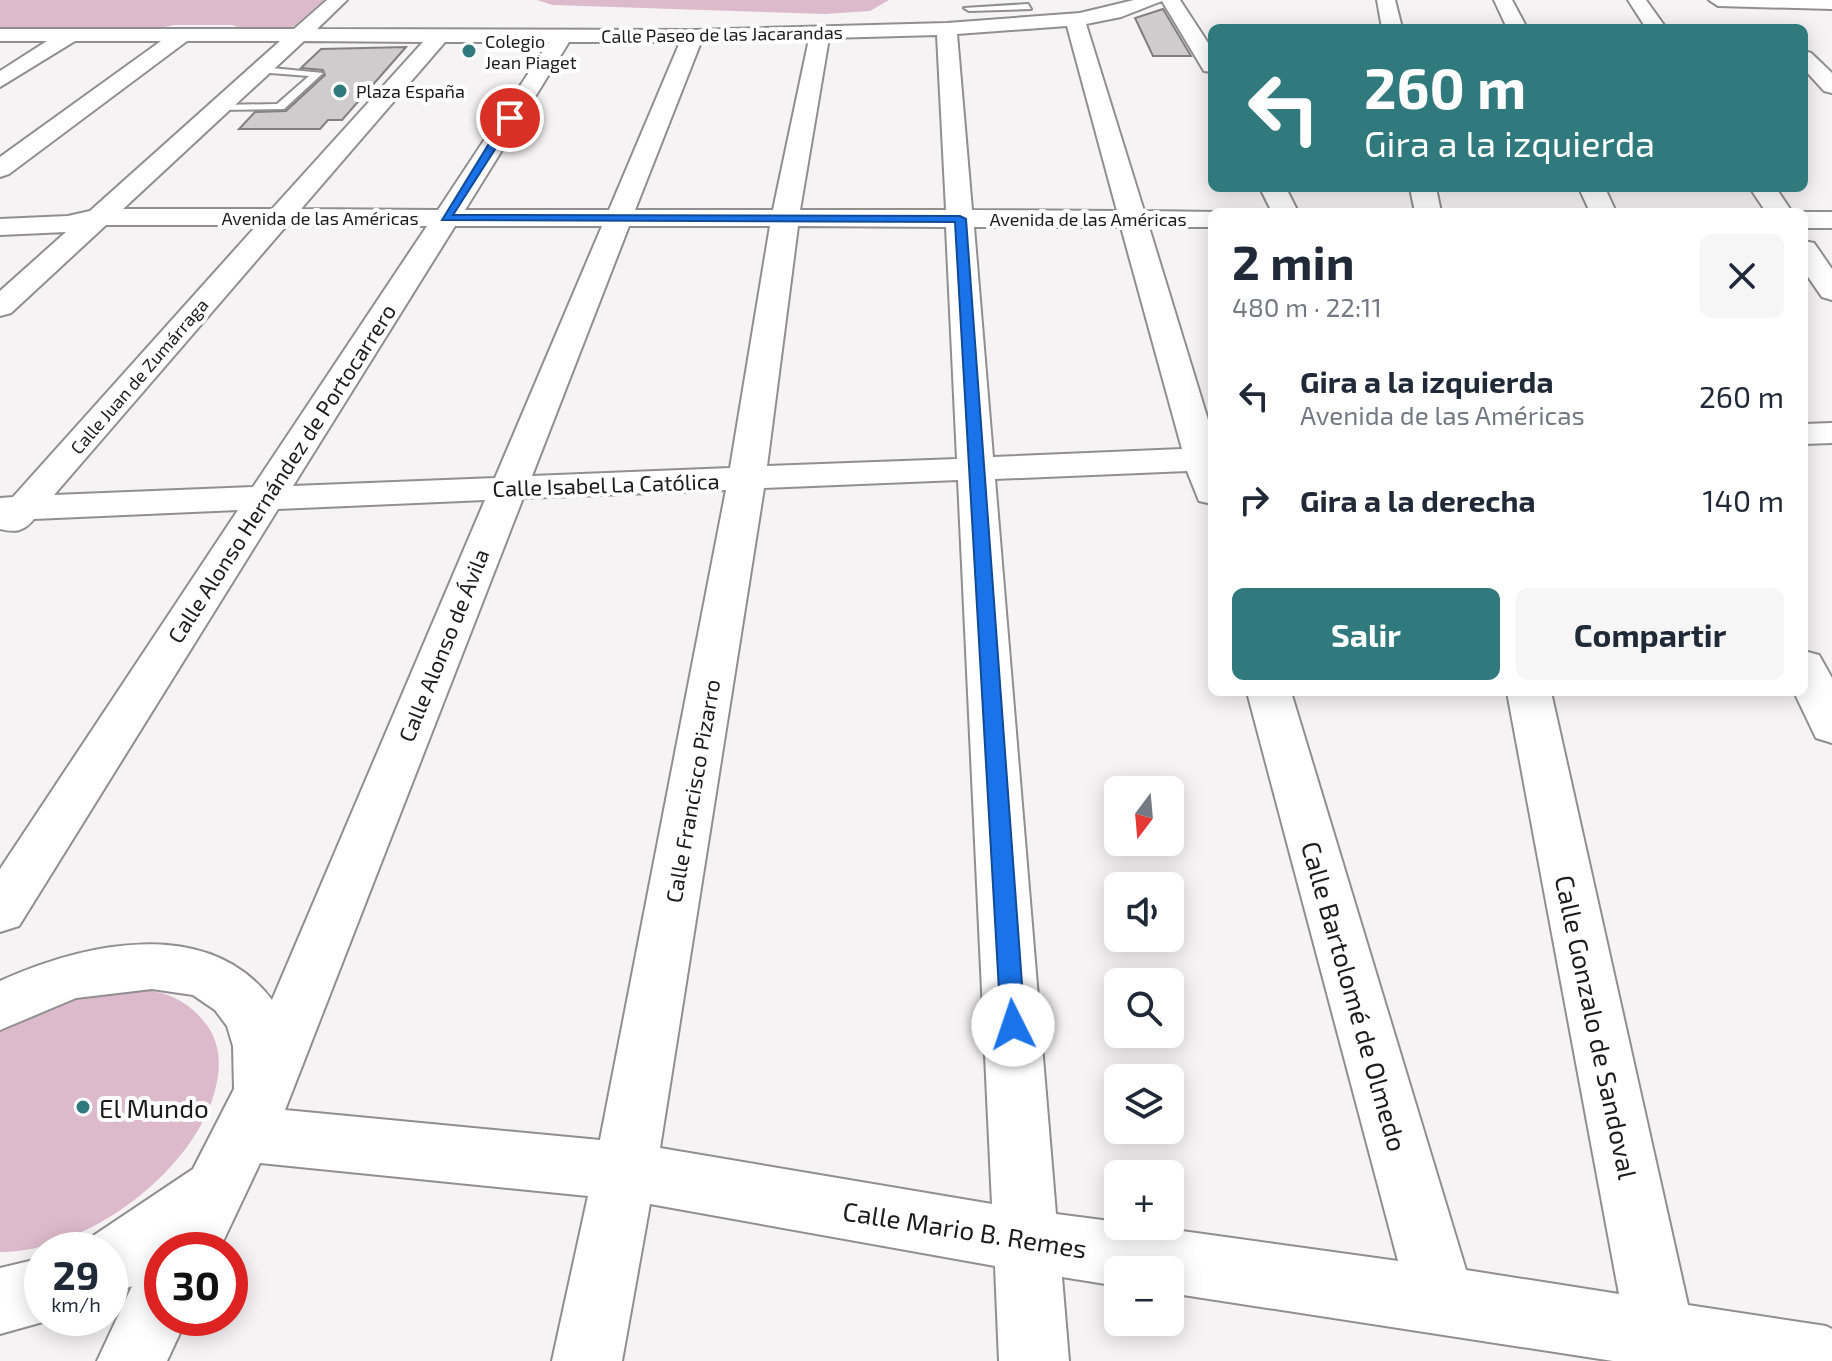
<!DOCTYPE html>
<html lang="es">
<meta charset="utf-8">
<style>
:root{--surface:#fff;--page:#f6f6f7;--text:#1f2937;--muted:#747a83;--accent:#30797c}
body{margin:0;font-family:"Exo 2",sans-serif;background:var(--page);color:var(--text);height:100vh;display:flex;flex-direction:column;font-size:30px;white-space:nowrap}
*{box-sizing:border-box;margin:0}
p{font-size:26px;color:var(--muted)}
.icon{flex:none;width:44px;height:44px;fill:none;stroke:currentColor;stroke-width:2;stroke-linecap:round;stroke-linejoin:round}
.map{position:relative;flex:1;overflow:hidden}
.details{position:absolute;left:1208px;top:208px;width:600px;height:488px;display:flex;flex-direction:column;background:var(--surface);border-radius:12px;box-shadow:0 4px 20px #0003}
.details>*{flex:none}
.top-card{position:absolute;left:1208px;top:24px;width:600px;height:168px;border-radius:12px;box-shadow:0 4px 20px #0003;background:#30797c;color:#fff;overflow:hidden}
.needle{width:52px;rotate:196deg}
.controls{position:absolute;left:1104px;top:776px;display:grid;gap:16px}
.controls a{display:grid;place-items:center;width:80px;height:80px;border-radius:12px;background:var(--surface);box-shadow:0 4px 20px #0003;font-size:40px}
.speed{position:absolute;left:24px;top:1232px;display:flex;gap:16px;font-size:40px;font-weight:700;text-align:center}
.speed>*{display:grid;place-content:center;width:104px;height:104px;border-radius:50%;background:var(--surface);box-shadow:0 4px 20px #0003;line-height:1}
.speed small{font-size:20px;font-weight:400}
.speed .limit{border:12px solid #d22;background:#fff;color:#111}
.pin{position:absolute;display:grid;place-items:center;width:68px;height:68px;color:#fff;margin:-34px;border:4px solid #fff;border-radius:50%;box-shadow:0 2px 8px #0007}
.me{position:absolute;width:88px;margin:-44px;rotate:356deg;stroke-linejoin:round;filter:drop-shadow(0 0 6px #0008)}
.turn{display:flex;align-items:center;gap:28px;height:168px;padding:0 24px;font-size:36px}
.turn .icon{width:104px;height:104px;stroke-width:2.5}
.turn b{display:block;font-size:56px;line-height:68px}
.round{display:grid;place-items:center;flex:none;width:84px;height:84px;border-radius:12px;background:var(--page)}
.overview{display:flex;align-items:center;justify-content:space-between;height:136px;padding:0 24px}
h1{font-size:48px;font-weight:700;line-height:60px}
.action{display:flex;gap:16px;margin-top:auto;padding:16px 24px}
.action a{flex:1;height:92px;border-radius:12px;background:var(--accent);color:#fff;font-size:32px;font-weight:700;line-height:92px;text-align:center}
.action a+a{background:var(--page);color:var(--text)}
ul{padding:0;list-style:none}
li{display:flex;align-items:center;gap:24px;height:104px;padding:0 24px}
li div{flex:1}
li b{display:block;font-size:30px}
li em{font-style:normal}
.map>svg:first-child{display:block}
.green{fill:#ddbacb}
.building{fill:#cfcccd;stroke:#827f80;stroke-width:2}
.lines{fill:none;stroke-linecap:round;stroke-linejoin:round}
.lane-casing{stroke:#918e8f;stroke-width:4}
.street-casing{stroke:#918e8f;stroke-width:4}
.lane{fill:#fff;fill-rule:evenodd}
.street{fill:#fff;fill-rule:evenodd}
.route{fill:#1a73e8;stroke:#114b97;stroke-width:2}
.poi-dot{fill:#30797c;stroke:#fff;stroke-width:3}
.labels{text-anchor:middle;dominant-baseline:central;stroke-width:8;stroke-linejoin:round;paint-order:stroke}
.far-street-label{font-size:18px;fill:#1d1c1d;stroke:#fff}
.far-poi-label{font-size:18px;fill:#1d1c1d;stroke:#fff;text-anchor:start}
.street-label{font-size:22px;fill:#1d1c1d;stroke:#fff}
.near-street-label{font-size:26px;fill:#1d1c1d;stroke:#fff}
.near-poi-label{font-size:26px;fill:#1d1c1d;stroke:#fff;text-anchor:start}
</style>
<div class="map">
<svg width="1832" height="1361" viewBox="0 0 1832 1361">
<rect width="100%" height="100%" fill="#f6f3f4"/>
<g class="green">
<path d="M0,0h324l-30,26 -14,6h-29l-19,-7h-58l-27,6 -147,-1z"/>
<path d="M537,0h352l-19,11 -45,3 -272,-9z"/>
<path d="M114,988c14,2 29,1 43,4 20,4 37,16 49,32 16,21 15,46 8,70 -23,80 -130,159 -214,158v-223l64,-31z"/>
</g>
<g class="building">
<path d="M1163,9l28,47h-38l-18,-38z"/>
<path d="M406,47l-64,73h-14l-8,9h-81l16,-17 31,-1 39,-36 -2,-5 -22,-2 20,-19z"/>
</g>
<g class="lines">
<defs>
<g id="lane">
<path d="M1028,4l3,5 -62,2 -5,-3z"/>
<path d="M261,67l62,6 -39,36 -69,1 -2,-2 6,-3 58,-1 32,-28 -52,-4z"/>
</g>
<g id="street">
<path d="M327,0h20l-30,29 376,1 254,-7 133,-10 54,-13h46l32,49v23l-8,-1 -42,-70 -41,16 -35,7 58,187 72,1h-4v15h-63l63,206v71l-13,-3 -12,-30 -192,8 61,735 62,8v4h28l252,35 -151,-569h44l175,578 153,24 -112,-602h44l137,613 138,21 6,3v32h-219l-443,-68v-23h-52v16l-56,-9 7,84h-70l-4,-95 -345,-62 -28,157h-70l36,-165 -328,-33 -41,87h-57v68h25l-20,43h-70l35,-75 -22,9v-45h-27l4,-10 106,-71 41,-80 -1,-43 -6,-20 -12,-16 -22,-15 -41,-6 -76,9 -76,32v-49c84,-38 208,-66 272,19l213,-500 -207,9 -259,417 -19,6v-63l238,-359 -204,9c-10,12 -18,14 -34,10v-31l13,-1 244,-272h-151l-95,88 -11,3v-25l66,-59 -66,3v-16l68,-3 22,-5 190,-170h-93l-178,133 -9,3v-20l161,-116h-86l-75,46v-16l47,-30h-47v-12h294zM1067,26l50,185 -145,-1 -15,-176zM937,35l9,175h-146l29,-172zM809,39l-36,171h-138l66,-168zM304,41l119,1 -151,167h-149zM445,42h104l-111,168 -137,-1zM569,42h111l-71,168h-144zM287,225l140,1 -174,261 -199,8zM455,226h147l-107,252 -202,8zM629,226h141l-40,242 -198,8zM798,226l148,1 11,232 -190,7zM974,227h147l61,222 -189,8zM958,480l34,724 -332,-56 104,-660zM726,490l-126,650 -315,-30 238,-612z"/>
<path d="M1377,0h18l7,28h-20z"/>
<path d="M1494,0h18l15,28h-20z"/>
<path d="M1628,0h18l20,28h-20z"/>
<path d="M1709,0h123v9l-114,-3z"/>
<path d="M1804,51l7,2 21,20v20l-8,-2 -20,-22z"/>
<path d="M1260,188h26l12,24h-26z"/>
<path d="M1410,188h26l5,24h-26z"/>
<path d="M1579,188h26l11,24h-26z"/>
<path d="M1750,188h26l16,24h-26z"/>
<rect x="1804" y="212" width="28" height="16"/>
<path d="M1804,241l10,2 18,26v31l-10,-3 -18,-26z"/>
<path d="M1832,423v20l-28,1v-20z"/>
<path d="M1804,651l15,4 13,23v65l-16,-5 -22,-46h10z"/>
<path d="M42,1258v60h15l-57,16v-66z"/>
</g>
</defs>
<use href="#lane" class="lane-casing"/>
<use href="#street" class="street-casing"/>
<use href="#lane" class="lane"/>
<use href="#street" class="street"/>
</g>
<path class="route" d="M506,116l9,2 -62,97 507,1 6,3 59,806 -4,7 -8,3 -8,-3 -4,-7 -46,-803 -513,-2z"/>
<g class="poi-dot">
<circle cx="469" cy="51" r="8"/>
<circle cx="340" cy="91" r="8"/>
<circle cx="83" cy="1107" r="8"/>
</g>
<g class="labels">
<g class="far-street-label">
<text transform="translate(722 34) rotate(-1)">Calle Paseo de las Jacarandas</text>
<text x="320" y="218">Avenida de las Américas</text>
<text x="1088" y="219">Avenida de las Américas</text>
<text transform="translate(139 376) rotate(-49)">Calle Juan de Zumárraga</text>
</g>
<g class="far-poi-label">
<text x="485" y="41">Colegio<tspan x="485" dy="21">Jean Piaget</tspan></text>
<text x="356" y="91">Plaza España</text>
</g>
<g class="street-label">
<text transform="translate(281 473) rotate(-57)">Calle Alonso Hernández de Portocarrero</text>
<text transform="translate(606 484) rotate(-2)">Calle Isabel La Católica</text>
<text transform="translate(443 645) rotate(-68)">Calle Alonso de Ávila</text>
<text transform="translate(692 791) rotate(-80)">Calle Francisco Pizarro</text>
</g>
<g class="near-street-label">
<text transform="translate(1355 996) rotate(74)">Calle Bartolomé de Olmedo</text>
<text transform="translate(1597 1027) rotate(78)">Calle Gonzalo de Sandoval</text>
<text transform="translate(965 1229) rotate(9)">Calle Mario B. Remes</text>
</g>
<g class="near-poi-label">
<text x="99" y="1107">El Mundo</text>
</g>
</g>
</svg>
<div class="controls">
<a><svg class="needle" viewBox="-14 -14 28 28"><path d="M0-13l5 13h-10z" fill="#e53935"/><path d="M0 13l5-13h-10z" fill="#747a83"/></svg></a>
<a><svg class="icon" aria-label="sound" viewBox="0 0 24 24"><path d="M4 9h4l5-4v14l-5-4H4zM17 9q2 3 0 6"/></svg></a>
<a><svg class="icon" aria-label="search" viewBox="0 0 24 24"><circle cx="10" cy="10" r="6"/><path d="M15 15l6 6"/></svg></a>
<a><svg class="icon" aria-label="layers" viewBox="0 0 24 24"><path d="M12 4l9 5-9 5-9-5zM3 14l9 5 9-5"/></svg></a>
<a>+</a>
<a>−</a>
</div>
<div class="speed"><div>29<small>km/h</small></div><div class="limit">30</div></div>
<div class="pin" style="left:510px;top:118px;background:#d93025"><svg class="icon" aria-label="arrive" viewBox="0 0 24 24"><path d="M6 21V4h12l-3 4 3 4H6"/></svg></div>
<svg class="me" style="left:1013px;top:1025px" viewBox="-20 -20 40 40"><circle r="19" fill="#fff"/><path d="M0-13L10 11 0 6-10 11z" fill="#1a73e8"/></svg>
<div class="top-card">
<div class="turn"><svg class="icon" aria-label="left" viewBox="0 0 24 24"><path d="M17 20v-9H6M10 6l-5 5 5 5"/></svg><div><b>260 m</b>Gira a la izquierda</div></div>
</div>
<section class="details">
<div class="overview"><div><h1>2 min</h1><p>480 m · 22:11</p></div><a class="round"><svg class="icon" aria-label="close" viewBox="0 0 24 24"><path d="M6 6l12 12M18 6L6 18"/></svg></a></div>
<ul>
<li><svg class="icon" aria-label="left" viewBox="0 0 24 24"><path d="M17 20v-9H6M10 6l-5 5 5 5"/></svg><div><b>Gira a la izquierda</b><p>Avenida de las Américas</p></div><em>260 m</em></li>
<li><svg class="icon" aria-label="right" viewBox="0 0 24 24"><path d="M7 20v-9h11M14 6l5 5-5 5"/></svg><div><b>Gira a la derecha</b></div><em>140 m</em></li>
</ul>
<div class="action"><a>Salir</a><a>Compartir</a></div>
</section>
</div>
